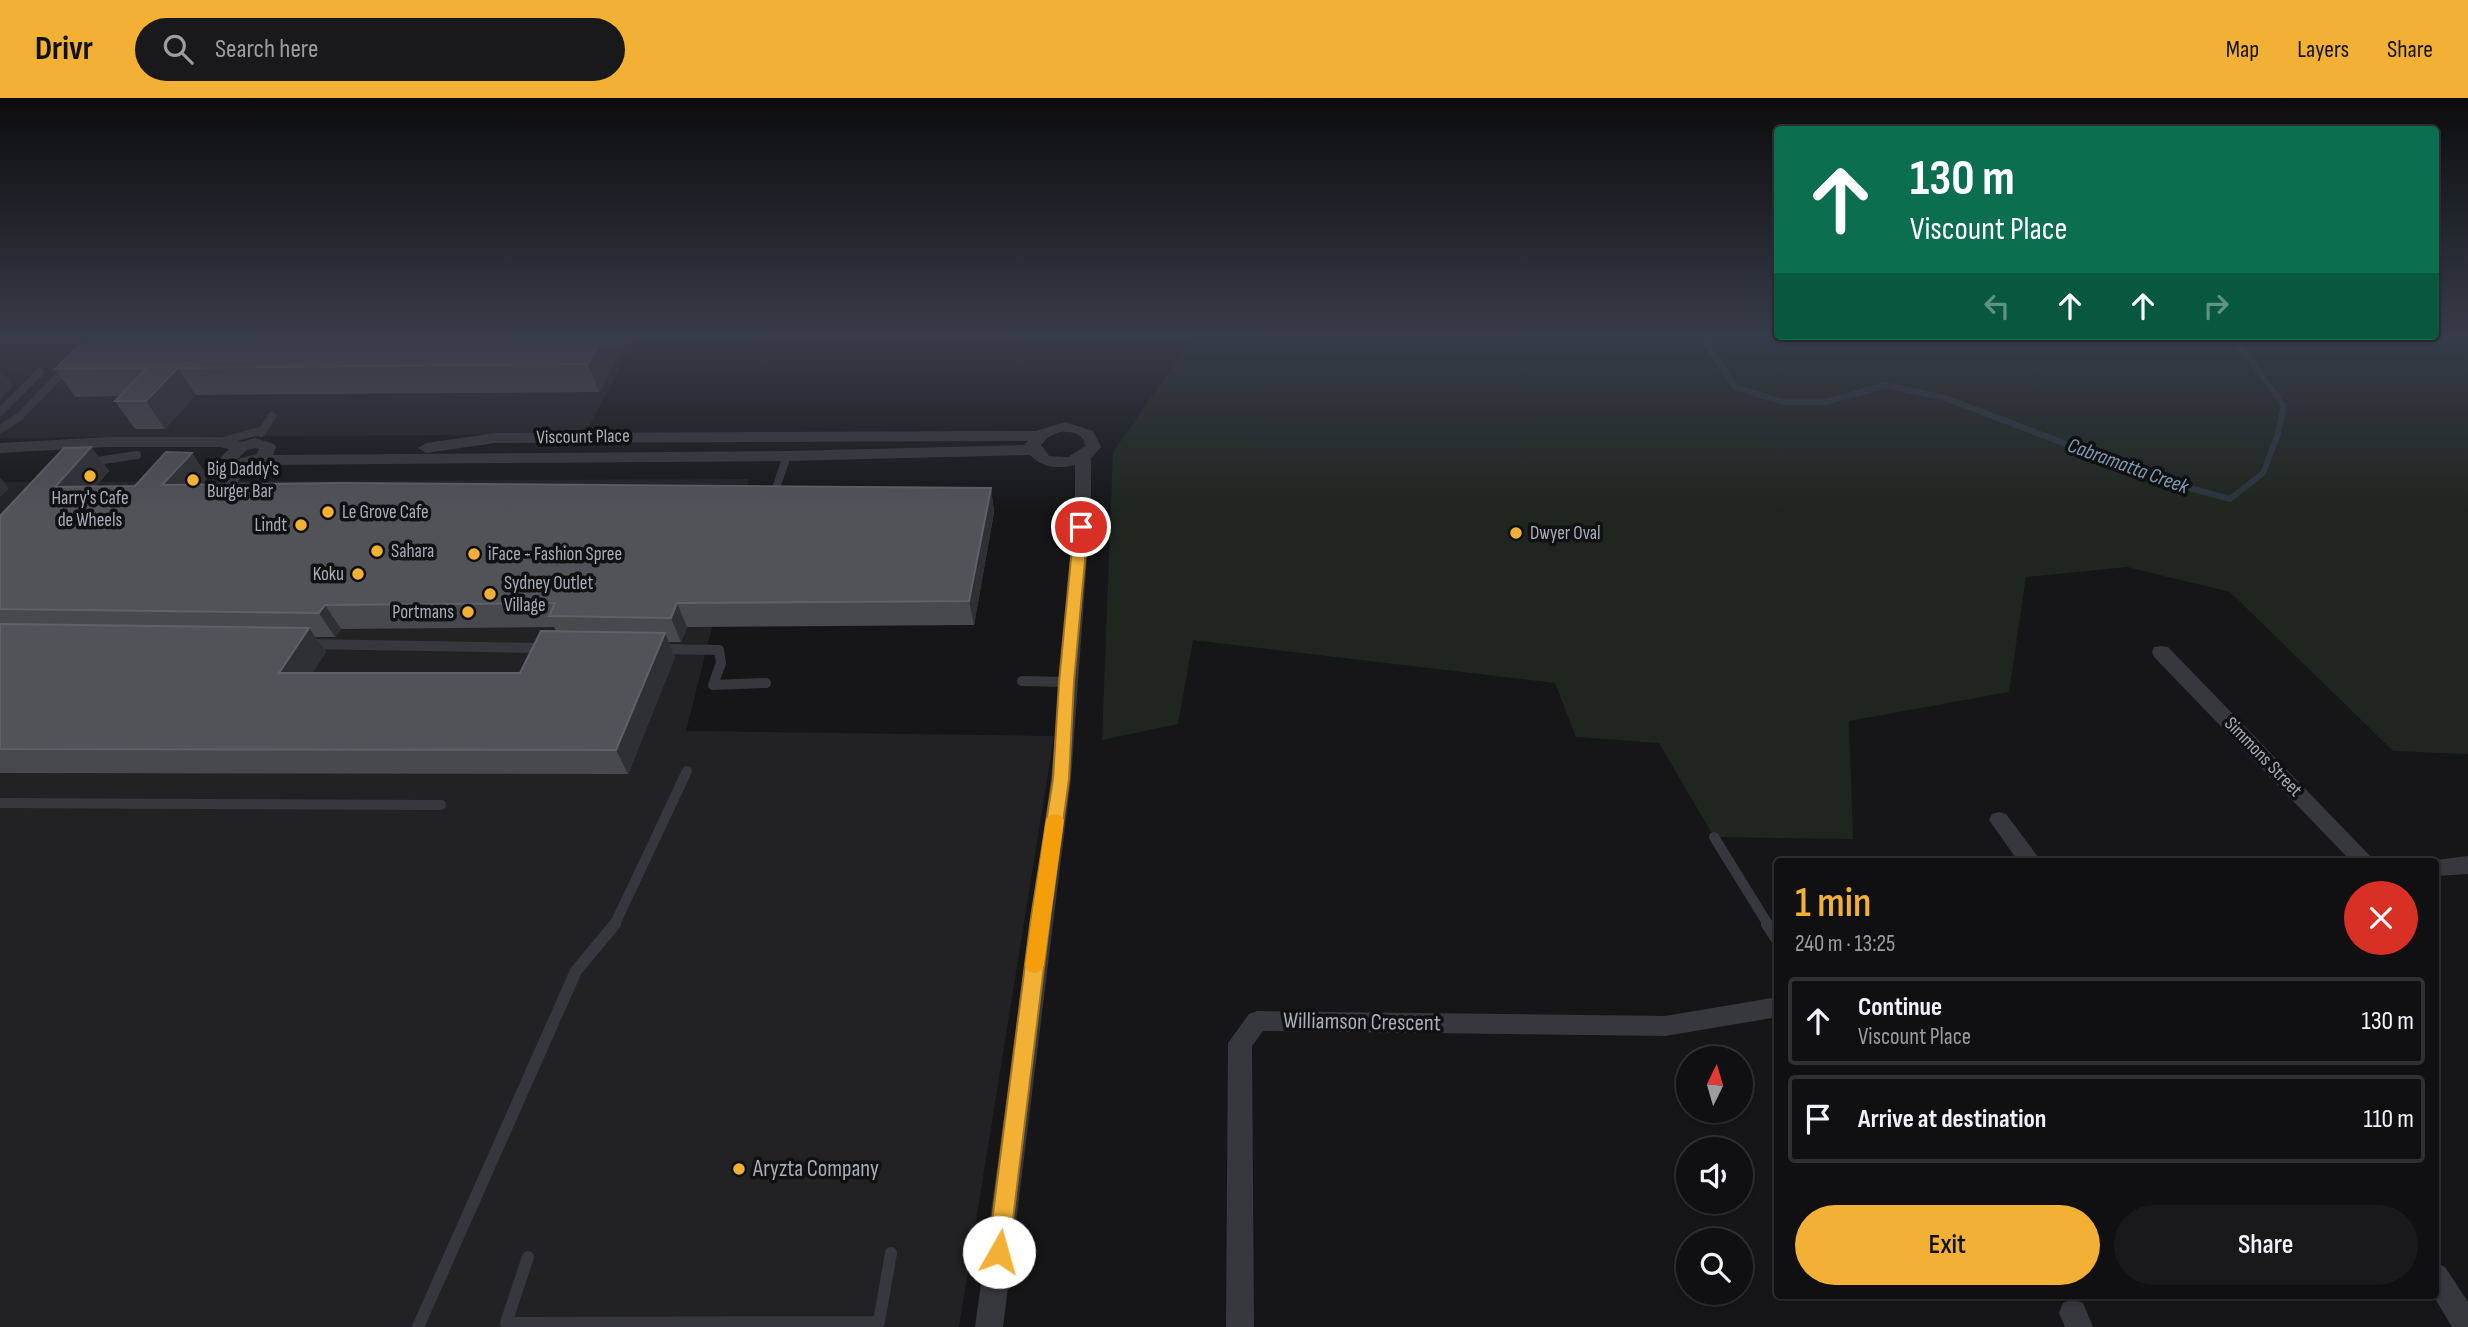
<!DOCTYPE html>
<meta charset="utf-8">
<style>
:root{--surface:#101012;--page:#19191b;--text:#f1f3f6;--muted:#9c9d9f;--line:#303032;--accent:#f2b134}
body{margin:0;font-family:"Sofia Sans Condensed",sans-serif;background:var(--page);color:var(--text);height:100vh;display:flex;flex-direction:column;font-size:26px;white-space:nowrap}
*{box-sizing:border-box;margin:0}
p{font-size:23px;color:var(--muted)}
.icon{flex:none;width:38px;height:38px;fill:none;stroke:currentColor;stroke-width:2;stroke-linecap:round;stroke-linejoin:round}
.map{position:relative;flex:1;overflow:hidden}
.side{position:absolute;left:1774px;top:760px;width:665px;height:441px;display:flex;flex-direction:column;background:var(--surface);border-radius:7px;box-shadow:0 2px 5px #0004,0 0 0 2px var(--line)}
.side>*{flex:none}
.guide{position:absolute;left:1774px;top:28px;width:665px;height:214px;border-radius:7px;box-shadow:0 2px 5px #0004,0 0 0 2px var(--line);background:#0b6e4f;color:#fff;overflow:hidden}
.needle{width:46px;rotate:5deg}
.buttons{position:absolute;left:1676px;top:948px;display:grid;gap:14px}
.buttons a{display:grid;place-items:center;width:77px;height:77px;border-radius:50%;background:var(--surface);box-shadow:0 2px 5px #0004,0 0 0 2px var(--line);font-size:35px}
.pin{position:absolute;display:grid;place-items:center;width:60px;height:60px;color:#fff;margin:-30px;border:4px solid #fff;border-radius:50%;box-shadow:0 2px 7px #0007}
.me{position:absolute;width:77px;margin:-38px;rotate:7deg;stroke-linejoin:round;filter:drop-shadow(0 0 5px #0008)}
.turn{display:flex;align-items:center;gap:24px;height:147px;padding:0 21px;font-size:32px}
.turn .icon{width:91px;height:91px;stroke-width:2.5}
.turn b{display:block;font-size:49px;line-height:60px}
.lanes{display:flex;align-items:center;height:66px;padding:0 21px;background:#0003;justify-content:center;gap:35px;direction:ltr}
.lanes .off{opacity:.35}
.round{display:grid;place-items:center;flex:none;width:74px;height:74px;border-radius:37px;background:var(--page)}
.headline{display:flex;align-items:center;justify-content:space-between;height:119px;padding:0 21px}
h1{font-size:42px;font-weight:600;line-height:52px;color:var(--accent)}
.primary-button{display:flex;gap:14px;margin-top:auto;padding:14px 21px}
.primary-button a{flex:1;height:80px;border-radius:42px;background:var(--accent);color:#111;font-size:28px;font-weight:600;line-height:80px;text-align:center}
.primary-button a+a{background:var(--page);color:var(--text)}
ul{padding:0;list-style:none}
li{display:flex;align-items:center;gap:21px;height:88px;margin:0 14px 10px;padding:0 7px;border:4px solid var(--line);border-radius:7px}
li div{flex:1}
li b{display:block;font-size:26px}
li em{font-style:normal}
header{display:flex;align-items:center;gap:42px;box-sizing:border-box;height:98px;padding:0 35px;background:var(--accent);color:#111}
header strong{font-size:33px}
nav{display:flex;gap:38px;margin-inline-start:auto;font-size:24px}
.search{width:490px;height:63px;background:var(--page);display:flex;align-items:center;gap:18px;box-sizing:border-box;padding:0 24px;border-radius:38px;color:var(--muted);font-size:26px}
.map>svg:first-child{display:block}
.built{fill:#222225}
.green{fill:#1e261f}
.lines{fill:none;stroke-linecap:round;stroke-linejoin:round}
.stream{stroke:#2c353c;stroke-width:6}
.service-far2{stroke:#37383d;stroke-width:8}
.service-far1{stroke:#37383d;stroke-width:10}
.service{stroke:#37383d;stroke-width:12}
.minor{fill:#37383d;fill-rule:evenodd}
.wall{fill:#47494d;fill-rule:evenodd}
.shaded-wall{fill:#2f3033}
.building{fill:#525359;stroke:#5f6168;stroke-width:2}
.route{fill:#f2b134;stroke:#9d7322;stroke-width:2}
.slow{fill:#f59e0b}
.poi-dot{fill:#f2b134;stroke:#111113;stroke-width:2.5}
.labels{text-anchor:middle;dominant-baseline:central;stroke-width:7;stroke-linejoin:round;paint-order:stroke}
.street-label{font-size:19px;fill:#a8adb8;stroke:#111113}
.poi-label{font-size:19px;fill:#a8adb8;stroke:#111113;text-anchor:start}
.water-label{font-size:21px;font-style:italic;fill:#7f9bb3;stroke:#111113}
.near-street-label{font-size:23px;fill:#a8adb8;stroke:#111113}
.near-poi-label{font-size:23px;fill:#a8adb8;stroke:#111113;text-anchor:start}
</style>
<header>
<strong>Drivr</strong>
<div class="search"><svg class="icon" aria-label="search" viewBox="0 0 24 24"><circle cx="10" cy="10" r="6"/><path d="M15 15l6 6"/></svg>Search here</div>
<nav><a>Map</a><a>Layers</a><a>Share</a></nav>
</header>
<div class="map">
<svg width="2468" height="1229" viewBox="0 0 2468 1229">
<rect width="100%" height="100%" fill="#161618"/>
<g class="built">
<path d="M0,241h635l-50,95 -585,4z"/>
<path d="M749,381l-63,252 368,5 -95,591h-959v-845z"/>
</g>
<path class="green" d="M1192,241h1276v415l-75,-3 -163,-159 -103,-25 -101,10 -17,115 -160,29 4,118 -139,-2 -55,-94 -83,-6 -21,-54 -362,-43 -15,84 -76,16 11,-288z"/>
<g class="lines">
<path class="stream" d="M1703,241l32,48 48,15h42l61,-17 59,13 219,83 66,18 33,-26 14,-36 7,-31 -49,-67"/>
<g class="service-far2">
<path d="M0,314l40,-40"/>
<path d="M0,331l19,-12 44,-45"/>
<path d="M261,335l11,-17"/>
<path d="M220,344l43,-12"/>
<path d="M91,364l46,-7"/>
<path d="M228,390l18,-24"/>
<path d="M776,390l11,-32"/>
</g>
<g class="service-far1">
<path d="M307,546l237,4"/>
<path d="M661,551l58,1 2,13 -8,22 53,-2"/>
<path d="M1022,583l45,1"/>
<path d="M0,705l441,2"/>
<path d="M1714,739l55,89"/>
<path d="M614,828l73,-155"/>
</g>
<g class="service">
<path d="M1767,826l11,17"/>
<path d="M528,1159l-22,66 373,-1 12,-69"/>
<path d="M418,1229l158,-356 39,-47"/>
</g>
<g class="minor">
<path d="M1065,324l28,9 8,16 -10,11v44l-20,277 -68,548h-28l76,-548 24,-277v-37c-17,4 -33,3 -45,-10l-243,6 -528,4 -13,4 -21,-3 -4,-9 8,-8 -9,-2h-112l-108,6v-10l108,-6h112l21,5 14,-4 19,6 2,3 -3,8 514,-4 238,-6 3,-4 -533,2 -69,10 -8,-5 8,-5 69,-10 541,-2zM1060,334c12,-1 24,1 25,14l-17,11 -19,-1 -8,-11 7,-8zM255,350l4,1 -2,5 -20,5 10,-9z"/>
<path d="M2161,548l7,1 207,214h-24l-197,-204 -2,-5 2,-5z"/>
<path d="M1999,714l7,2 35,47h-23l-29,-41 3,-6z"/>
<path d="M2468,758v18l-32,2v-15h-8z"/>
<path d="M1778,899v20l-113,19 -402,-5 -11,15 2,281h-28l2,-284 21,-29 8,-3 408,5z"/>
<path d="M2436,1165l9,4 23,35v25h-16l-19,-32h3z"/>
<path d="M2073,1201l10,4 10,24h-28l-6,-14 4,-10z"/>
</g>
</g>
<g class="wall">
<path d="M86,241h541l-28,53 -403,3 -31,34h-30l-20,-28 5,-5 -45,1 -20,-28z"/>
<path d="M91,349l18,24 -13,15h39l57,-33 16,24 -7,8 790,3 3,24 -20,113 -287,2 -6,15h-12l6,15 -47,117 -628,-1v-257zM554,529l2,4 -36,42h-208l14,-21 -11,-15h20l6,-8z"/>
</g>
<g class="shaded-wall">
<path d="M602,241h25l-28,53 -11,-28z"/>
<path d="M178,270l18,27 -31,34 -19,-28z"/>
<path d="M0,271l13,17 -13,13z"/>
<path d="M91,349l18,24 -35,40 -19,-24z"/>
<path d="M192,355l16,24 -29,32 -17,-24z"/>
<path d="M0,379l9,11 -9,9z"/>
<path d="M991,390l3,24 -20,113 -5,-24z"/>
<path d="M677,505l10,24 -6,15 -10,-24z"/>
<path d="M325,507l16,24 -6,8 -16,-24z"/>
<path d="M309,530l17,24 -30,45 -17,-24z"/>
<path d="M665,535l10,24 -47,117 -12,-24z"/>
</g>
<g class="building">
<path d="M86,241h516l-14,25 -410,4 -32,33h-31l32,-33 -92,1z"/>
<path d="M91,349l-36,40 80,-1 31,-34 26,1 -30,32 181,-2 648,5 -22,113 -292,2 -6,15 -122,-2 6,-13 -230,2 -6,8 -319,-4v-93l64,-68z"/>
<path d="M0,526l309,4 -30,45h241l21,-42 124,2 -49,117 -616,-1z"/>
</g>
<linearGradient id="sky" x2="0" y2="1"><stop stop-color="#0c0c0d"/><stop offset="0.58" stop-color="#363c48"/><stop offset="1" stop-color="#363c48" stop-opacity="0"/></linearGradient>
<rect width="2468" height="413" fill="url(#sky)"/>
<path class="route" d="M1081,425l7,4 -14,155 -5,97 -19,139 -41,334 -3,8 -7,3 -8,-3 -3,-8 43,-334 22,-139 6,-97 15,-155z"/>
<path class="slow" d="M1055,716l6,2 3,4 -20,145 -3,6 -6,2 -7,-2 -3,-6 21,-145 3,-4z"/>
<g class="poi-dot">
<circle cx="90" cy="378" r="7"/>
<circle cx="193" cy="382" r="7"/>
<circle cx="328" cy="414" r="7"/>
<circle cx="301" cy="427" r="7"/>
<circle cx="1516" cy="435" r="7"/>
<circle cx="377" cy="453" r="7"/>
<circle cx="474" cy="456" r="7"/>
<circle cx="358" cy="476" r="7"/>
<circle cx="490" cy="496" r="7"/>
<circle cx="468" cy="514" r="7"/>
<circle cx="739" cy="1071" r="7"/>
</g>
<g class="labels">
<g class="street-label">
<text transform="translate(583 339) rotate(-1)">Viscount Place</text>
<text transform="translate(2263 659) rotate(46)">Simmons Street</text>
</g>
<g class="poi-label">
<text x="207" y="371">Big Daddy's<tspan x="207" dy="22">Burger Bar</tspan></text>
<text x="90" y="400" text-anchor="middle">Harry's Cafe<tspan x="90" dy="22">de Wheels</tspan></text>
<text x="342" y="414">Le Grove Cafe</text>
<text x="287" y="427" text-anchor="end">Lindt</text>
<text x="1530" y="435">Dwyer Oval</text>
<text x="391" y="453">Sahara</text>
<text x="488" y="456">iFace - Fashion Spree</text>
<text x="344" y="476" text-anchor="end">Koku</text>
<text x="504" y="485">Sydney Outlet<tspan x="504" dy="22">Village</tspan></text>
<text x="454" y="514" text-anchor="end">Portmans</text>
</g>
<g class="water-label">
<text transform="translate(2128 368) rotate(20)">Cabramatta Creek</text>
</g>
<g class="near-street-label">
<text transform="translate(1362 924) rotate(1)">Williamson Crescent</text>
</g>
<g class="near-poi-label">
<text x="753" y="1071">Aryzta Company</text>
</g>
</g>
</svg>
<div class="buttons">
<a><svg class="needle" viewBox="-14 -14 28 28"><path d="M0-13l5 13h-10z" fill="#e53935"/><path d="M0 13l5-13h-10z" fill="#9c9d9f"/></svg></a>
<a><svg class="icon" aria-label="sound" viewBox="0 0 24 24"><path d="M4 9h4l5-4v14l-5-4H4zM17 9q2 3 0 6"/></svg></a>
<a><svg class="icon" aria-label="search" viewBox="0 0 24 24"><circle cx="10" cy="10" r="6"/><path d="M15 15l6 6"/></svg></a>
</div>
<div class="pin" style="left:1081px;top:429px;background:#d93025"><svg class="icon" aria-label="arrive" viewBox="0 0 24 24"><path d="M6 21V4h12l-3 4 3 4H6"/></svg></div>
<svg class="me" style="left:999px;top:1154px" viewBox="-20 -20 40 40"><circle r="19" fill="#fff"/><path d="M0-13L10 11 0 6-10 11z" fill="#f2b134"/></svg>
<div class="guide">
<div class="turn"><svg class="icon" aria-label="ahead" viewBox="0 0 24 24"><path d="M12 20V5M6 11l6-6 6 6"/></svg><div><b>130 m</b>Viscount Place</div></div>
<div class="lanes"><svg class="icon off" aria-label="left" viewBox="0 0 24 24"><path d="M17 20v-9H6M10 6l-5 5 5 5"/></svg><svg class="icon" aria-label="ahead" viewBox="0 0 24 24"><path d="M12 20V5M6 11l6-6 6 6"/></svg><svg class="icon" aria-label="ahead" viewBox="0 0 24 24"><path d="M12 20V5M6 11l6-6 6 6"/></svg><svg class="icon off" aria-label="right" viewBox="0 0 24 24"><path d="M7 20v-9h11M14 6l5 5-5 5"/></svg></div>
</div>
<section class="side">
<div class="headline"><div><h1>1 min</h1><p>240 m · 13:25</p></div><a class="round" style="background:#d93025;color:#fff"><svg class="icon" aria-label="close" viewBox="0 0 24 24"><path d="M6 6l12 12M18 6L6 18"/></svg></a></div>
<ul>
<li><svg class="icon" aria-label="ahead" viewBox="0 0 24 24"><path d="M12 20V5M6 11l6-6 6 6"/></svg><div><b>Continue</b><p>Viscount Place</p></div><em>130 m</em></li>
<li><svg class="icon" aria-label="arrive" viewBox="0 0 24 24"><path d="M6 21V4h12l-3 4 3 4H6"/></svg><div><b>Arrive at destination</b></div><em>110 m</em></li>
</ul>
<div class="primary-button"><a>Exit</a><a>Share</a></div>
</section>
</div>
